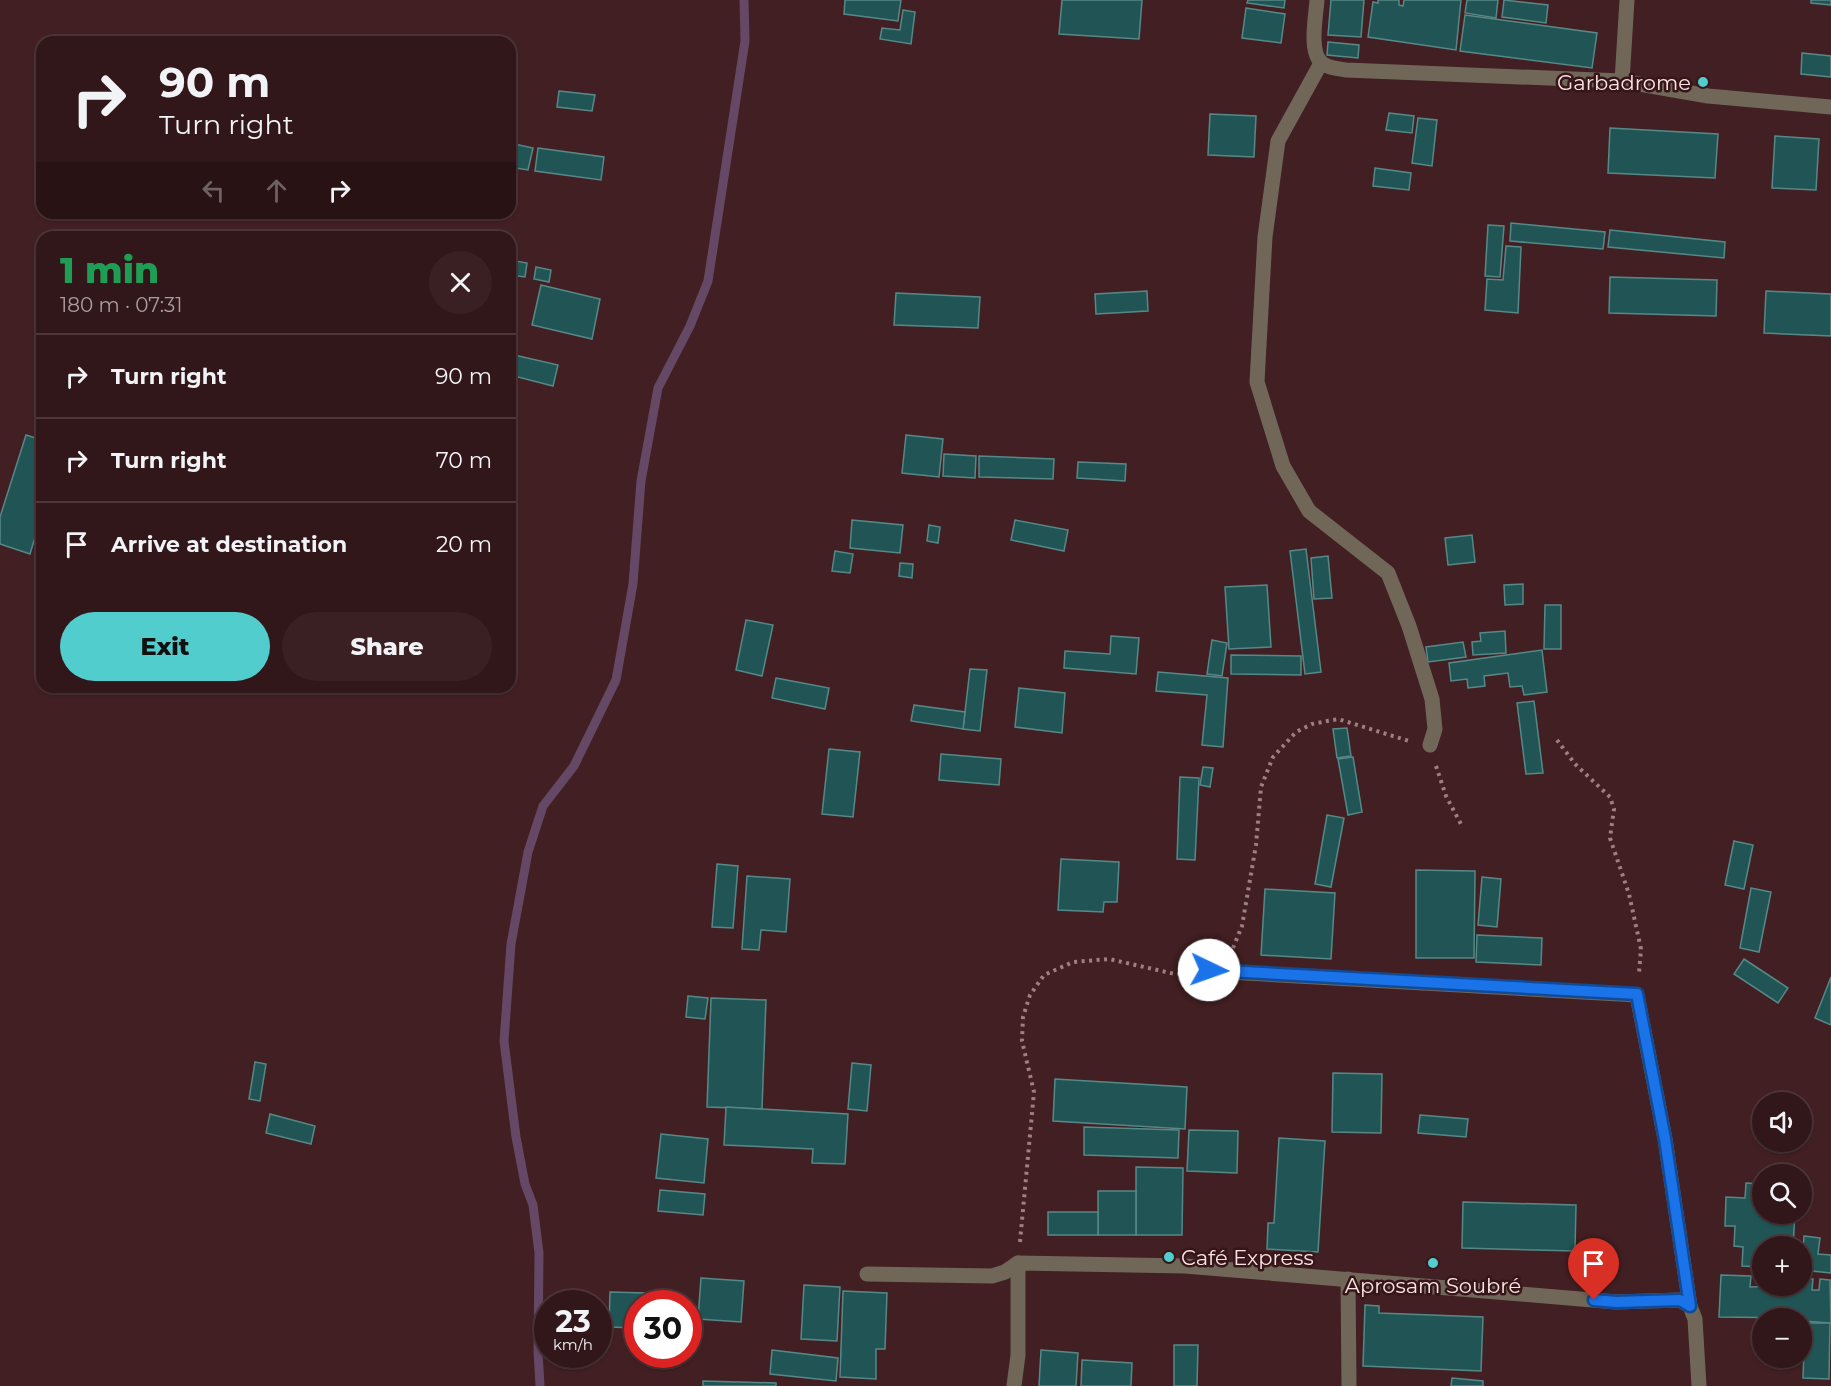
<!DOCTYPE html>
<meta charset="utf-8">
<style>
:root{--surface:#32171a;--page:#3a2023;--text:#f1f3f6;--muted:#a89fa2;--line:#4d3639;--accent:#52cdce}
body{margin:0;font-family:Montserrat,sans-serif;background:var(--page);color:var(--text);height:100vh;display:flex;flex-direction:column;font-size:22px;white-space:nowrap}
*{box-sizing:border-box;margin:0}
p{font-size:20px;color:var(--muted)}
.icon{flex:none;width:33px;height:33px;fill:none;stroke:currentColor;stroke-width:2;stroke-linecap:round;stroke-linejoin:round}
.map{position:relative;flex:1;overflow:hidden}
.drawer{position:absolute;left:36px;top:231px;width:480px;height:462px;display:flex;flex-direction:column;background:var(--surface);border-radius:18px;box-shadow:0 2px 4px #0004,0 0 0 2px var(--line)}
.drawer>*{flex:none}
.guide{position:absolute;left:36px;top:36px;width:480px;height:183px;border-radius:18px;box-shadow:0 2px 4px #0004,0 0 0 2px var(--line);background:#32171a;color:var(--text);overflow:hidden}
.fabs{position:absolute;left:1752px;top:1092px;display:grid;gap:12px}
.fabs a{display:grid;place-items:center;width:60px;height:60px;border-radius:50%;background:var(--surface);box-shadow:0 2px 4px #0004,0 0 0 2px var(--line);font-size:30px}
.speed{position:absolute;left:534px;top:1290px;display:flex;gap:12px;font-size:30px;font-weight:700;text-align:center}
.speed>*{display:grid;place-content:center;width:78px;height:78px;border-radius:50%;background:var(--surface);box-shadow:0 2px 4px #0004,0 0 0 2px var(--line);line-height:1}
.speed small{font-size:15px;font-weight:400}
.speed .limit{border:9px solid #d22;background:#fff;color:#111}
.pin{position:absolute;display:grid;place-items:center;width:51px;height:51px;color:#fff;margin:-62px -26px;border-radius:50% 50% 50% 0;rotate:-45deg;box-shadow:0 0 6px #0007}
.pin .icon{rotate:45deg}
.me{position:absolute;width:66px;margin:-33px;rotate:93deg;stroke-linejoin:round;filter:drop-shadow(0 0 4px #0008)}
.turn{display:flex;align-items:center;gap:21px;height:126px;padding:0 24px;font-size:27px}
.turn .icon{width:78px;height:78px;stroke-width:2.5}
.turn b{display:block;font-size:42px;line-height:51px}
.lanes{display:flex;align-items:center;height:57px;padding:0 24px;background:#0003;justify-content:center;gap:30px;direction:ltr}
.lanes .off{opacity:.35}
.round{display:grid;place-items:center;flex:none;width:63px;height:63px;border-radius:32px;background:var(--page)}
.head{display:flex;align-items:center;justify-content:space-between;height:102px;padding:0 24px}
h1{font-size:36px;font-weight:800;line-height:45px;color:#1e9e55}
.cta{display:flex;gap:12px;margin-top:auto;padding:12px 24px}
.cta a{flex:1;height:69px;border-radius:36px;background:var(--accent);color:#111;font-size:24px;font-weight:800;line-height:69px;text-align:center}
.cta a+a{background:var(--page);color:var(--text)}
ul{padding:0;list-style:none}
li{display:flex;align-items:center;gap:18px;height:84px;padding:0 24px;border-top:2px solid var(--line)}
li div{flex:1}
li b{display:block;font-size:22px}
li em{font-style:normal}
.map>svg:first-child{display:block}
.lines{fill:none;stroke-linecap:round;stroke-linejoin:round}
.stream{stroke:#644865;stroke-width:9}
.building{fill:#215555;stroke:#578888;stroke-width:1.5}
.path{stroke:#9d8082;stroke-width:4;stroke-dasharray:3 4.5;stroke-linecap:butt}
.minor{stroke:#706759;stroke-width:15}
.route-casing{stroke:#114b97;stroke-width:15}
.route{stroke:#1a73e8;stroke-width:10}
.poi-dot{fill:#52cdce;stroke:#371619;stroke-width:2}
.labels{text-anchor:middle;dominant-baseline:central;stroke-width:5;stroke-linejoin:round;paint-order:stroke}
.poi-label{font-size:21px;fill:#fbe3e4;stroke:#371619;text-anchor:end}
</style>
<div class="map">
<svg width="1831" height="1386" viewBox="0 0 1831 1386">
<rect width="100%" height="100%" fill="#421f22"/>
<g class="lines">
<path class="stream" d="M540,1386l-2,-34 1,-99 -6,-48 -8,-21 -9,-47 -12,-96 7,-97 17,-92 15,-46 31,-40 42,-86 17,-96 8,-103 17,-93 32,-62 18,-45 37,-240 -1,-41"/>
</g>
<g class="building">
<path d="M845,0h56l-3,21 -54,-7z"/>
<path d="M1062,0h80l-3,39 -80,-5z"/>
<path d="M1248,0h37l-1,8 -37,-5z"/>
<path d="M1331,0h33l-3,37 -33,-2z"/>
<path d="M1378,0h21v5l4,1 1,-6h57l-5,50 -88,-13 5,-35 5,1z"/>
<path d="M1467,0h31l-2,18 -31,-5z"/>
<path d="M1504,0l44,5 -2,18 -44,-6z"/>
<path d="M1811,0h20v5l-20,-2z"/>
<path d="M1246,8l39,6 -4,29 -39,-5z"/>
<path d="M903,10l12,2 -4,32 -31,-5 2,-11 18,2z"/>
<path d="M1465,15l132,18 -5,35 -132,-17z"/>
<path d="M1328,42l31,3 -1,13 -31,-3z"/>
<path d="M1802,53l29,3v21l-30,-3z"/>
<path d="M559,91l36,4 -3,16 -35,-4z"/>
<path d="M1389,113l25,3 -2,17 -26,-3z"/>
<path d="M1210,114l46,2 -2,41 -46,-2z"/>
<path d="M1418,118l19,2 -5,46 -20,-3z"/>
<path d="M1610,128l108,6 -3,44 -107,-5z"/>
<path d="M1775,136l44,3 -3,51 -44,-2z"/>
<path d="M510,143l23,5 -5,22 -18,-3z"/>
<path d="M538,148l66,9 -3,23 -66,-9z"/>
<path d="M1375,168l36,5 -2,17 -36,-4z"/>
<path d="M1511,223l94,9 -2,17 -93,-8z"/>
<path d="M1488,225l16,1 -4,51 -15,-1z"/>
<path d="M1610,230l115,12 -1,16 -116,-11z"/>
<path d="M1506,246l15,1 -3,66 -33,-3 2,-31 16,1z"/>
<path d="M510,260l17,3 -2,14 -15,-2z"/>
<path d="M536,267l15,3 -2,12 -15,-3z"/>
<path d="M1610,277l107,3 -1,36 -107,-3z"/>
<path d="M541,285l59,14 -8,40 -60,-14z"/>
<path d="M1147,291l1,20 -52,3 -1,-20z"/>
<path d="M1766,291l65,3v42l-67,-3z"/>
<path d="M896,293l84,4 -2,31 -84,-3z"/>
<path d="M510,354l48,11 -5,21 -43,-11z"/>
<path d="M26,435l16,5v74l-12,40 -30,-10v-27z"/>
<path d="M906,435l37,4 -4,38 -37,-4z"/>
<path d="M944,454l32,2 -1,22 -32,-2z"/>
<path d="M979,456l75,3 -1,20 -74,-2z"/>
<path d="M1078,462l48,2 -1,17 -48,-3z"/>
<path d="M852,520l51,5 -3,28 -50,-5z"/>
<path d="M1015,520l53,10 -4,21 -53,-11z"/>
<path d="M929,525l11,2 -2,16 -11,-2z"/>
<path d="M1472,535l3,27 -27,3 -3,-27z"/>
<path d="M1306,549l15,123 -16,2 -15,-123z"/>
<path d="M835,551l18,3 -3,19 -18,-2z"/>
<path d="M1328,556l4,42 -18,1 -3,-41z"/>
<path d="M900,563l13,1 -1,14 -13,-2z"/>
<path d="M1523,584v20l-18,1 -1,-20z"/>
<path d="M1267,585l4,62 -42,2 -4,-62z"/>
<path d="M1545,605h16v44h-17z"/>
<path d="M746,620l27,5 -11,51 -26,-6z"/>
<path d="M1505,631l1,22 -33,2 -1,-13 9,-1 -1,-8z"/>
<path d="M1111,636l28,2 -3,36 -72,-6 1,-17 45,3z"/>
<path d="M1212,640l15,3 -5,33 -15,-2z"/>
<path d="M1463,642l3,15 -38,5 -2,-15z"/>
<path d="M1542,650l5,42 -23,3 -2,-9 -12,1 -2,-14 -24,3 1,10 -17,2 -1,-9 -16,2 -2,-18z"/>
<path d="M1231,655l70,1v19l-70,-1z"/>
<path d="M970,669l17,1 -7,61 -17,-2z"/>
<path d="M1158,672l70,6 -5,69 -21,-2 5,-50 -51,-4z"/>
<path d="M776,678l53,10 -4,21 -53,-11z"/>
<path d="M1019,688l46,5 -3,40 -47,-6z"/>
<path d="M1534,701l9,72 -17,1 -9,-71z"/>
<path d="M914,705l51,7 -2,17 -52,-8z"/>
<path d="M1347,728l4,28 -14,2 -4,-29z"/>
<path d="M829,749l31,3 -7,65 -31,-3z"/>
<path d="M941,754l60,5 -2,26 -60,-5z"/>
<path d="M1353,757l9,55 -14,3 -10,-56z"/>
<path d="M1203,767l10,1 -3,19 -10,-2z"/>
<path d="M1180,777l19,1 -4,82 -18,-1z"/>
<path d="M1327,815l17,3 -13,69 -16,-3z"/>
<path d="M1734,841l19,4 -9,44 -19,-4z"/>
<path d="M1061,859l58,3 -2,40h-13l-1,10 -45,-2z"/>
<path d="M717,864l21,2 -5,62 -21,-1z"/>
<path d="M1416,870l59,1 -1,87h-58z"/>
<path d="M747,876l43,3 -4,53 -25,-2 -2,20 -17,-1z"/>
<path d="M1482,877l19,2 -4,48 -19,-2z"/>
<path d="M1751,888l20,4 -12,60 -19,-4z"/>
<path d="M1265,889l70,4 -4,66 -70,-4z"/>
<path d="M1477,935l65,3 -1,27 -65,-3z"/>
<path d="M1744,959l44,29 -10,15 -44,-29z"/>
<path d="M1831,977v48l-16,-7z"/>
<path d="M688,996l20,2 -3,21 -19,-2z"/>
<path d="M711,998l55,2 -4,109 -55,-2z"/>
<path d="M255,1062l11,2 -6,37 -11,-2z"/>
<path d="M852,1063l19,2 -4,46 -19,-2z"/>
<path d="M1333,1073l49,1 -1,59 -49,-1z"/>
<path d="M1055,1079l132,8 -2,42 -132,-8z"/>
<path d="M726,1107l122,7 -3,50 -33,-1 1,-14 -89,-4z"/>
<path d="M270,1114l45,12 -4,18 -45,-11z"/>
<path d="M1420,1115l48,4 -2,18 -48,-4z"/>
<path d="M1084,1127l95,3 -1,28 -94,-3z"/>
<path d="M1189,1130l49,1 -1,42 -50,-2z"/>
<path d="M661,1134l47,5 -4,44 -48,-5z"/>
<path d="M1279,1138l46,3 -7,111 -51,-3 1,-26h6z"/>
<path d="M1136,1167l47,1 -1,67h-46z"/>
<path d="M1746,1183l16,1v30h33l-2,32h-31v21l-20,-1 1,-19 -9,-1 1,-20h-10l1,-29 19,1z"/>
<path d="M660,1190l45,4 -2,21 -45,-4z"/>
<rect x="1098" y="1191" width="38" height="44"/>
<path d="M1463,1202l113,3 -1,46 -113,-3z"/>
<rect x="1048" y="1212" width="50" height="23"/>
<path d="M1804,1236l16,2 -2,16 13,1v18l-29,-3z"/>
<path d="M1721,1275l30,1 -1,11 26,-1v2l19,1v-3h7v-7h11l-1,11h7l1,-11 10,1 1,43 -29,-2v-3l-83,-1z"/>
<path d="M701,1278l43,3 -3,41 -43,-3z"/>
<path d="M804,1285l36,2 -3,54 -36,-2z"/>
<path d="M843,1291l44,2 -2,56h-9v30l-36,-2z"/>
<path d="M610,1292l36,1v11h-8v24l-29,-1z"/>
<path d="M1365,1305l14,1v7l104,4 -2,54 -118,-5z"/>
<path d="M1805,1323h25l-1,56 -26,-1z"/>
<path d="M1174,1345h24l-1,41h-23z"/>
<path d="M772,1350l66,8 -2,23 -66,-7z"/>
<path d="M1041,1350l37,3 -2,33h-37z"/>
<path d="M1082,1360l50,3 -1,23h-50z"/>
<path d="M1452,1378l31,3v5h-32z"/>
<path d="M703,1381l73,2v3h-73z"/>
</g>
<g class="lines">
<g class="path">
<path d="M1557,740l18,24 35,33 4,12 -4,29 19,56 12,55 -2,24"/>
<path d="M1436,766l10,30 16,30"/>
<path d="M1233,948l9,-22 14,-81 5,-58 12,-30 23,-25 16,-8 26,-5 71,22"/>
<path d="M1020,1242l14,-150 -12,-51 1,-24 7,-22 14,-20 29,-13 36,-3 66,15 12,-1"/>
</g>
<g class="minor">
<path d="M1317,0c-1,16 -9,54 6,64 6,4 16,5 23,6l276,11"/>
<path d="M1627,0l-5,81 86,15 123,11"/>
<path d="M1321,63l-43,78 -13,96 -8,145 26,84 26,45 79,62 21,53 23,73 3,30 -5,16"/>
<path d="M1209,971l428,24 28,144 25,167"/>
<path d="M867,1274l125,2 13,-4 13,-9 167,3 431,36 64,-2 10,6 5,13 4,67"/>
<path d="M1348,1279l1,107"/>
<path d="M1014,1386l4,-31v-92"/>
</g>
</g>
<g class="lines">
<defs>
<path id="route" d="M1209,970l428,24 28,145 25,167 -10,-6 -64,2 -22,-2"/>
</defs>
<use href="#route" class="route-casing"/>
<use href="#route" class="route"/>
</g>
<g class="poi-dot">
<circle cx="1703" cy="82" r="6"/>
<circle cx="1169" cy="1257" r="6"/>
<circle cx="1433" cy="1263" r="6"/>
</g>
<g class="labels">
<g class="poi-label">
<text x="1691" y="82">Garbadrome</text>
<text x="1181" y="1257" text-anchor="start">Café Express</text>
<text x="1433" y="1285" text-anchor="middle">Aprosam Soubré</text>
</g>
</g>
</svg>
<div class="fabs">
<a><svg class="icon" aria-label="sound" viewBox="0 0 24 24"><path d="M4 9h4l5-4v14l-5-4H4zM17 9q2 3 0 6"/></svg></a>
<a><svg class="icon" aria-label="search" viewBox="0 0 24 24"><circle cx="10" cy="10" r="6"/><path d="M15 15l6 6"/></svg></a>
<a>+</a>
<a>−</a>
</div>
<div class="speed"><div>23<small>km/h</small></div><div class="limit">30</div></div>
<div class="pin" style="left:1594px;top:1300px;background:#d93025"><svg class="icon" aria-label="arrive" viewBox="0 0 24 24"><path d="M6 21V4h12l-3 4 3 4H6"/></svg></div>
<svg class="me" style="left:1209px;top:970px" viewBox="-20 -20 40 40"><circle r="19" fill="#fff"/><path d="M0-13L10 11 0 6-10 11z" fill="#1a73e8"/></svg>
<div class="guide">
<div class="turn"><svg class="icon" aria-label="right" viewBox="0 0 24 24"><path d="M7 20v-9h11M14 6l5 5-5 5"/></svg><div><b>90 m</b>Turn right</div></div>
<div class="lanes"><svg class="icon off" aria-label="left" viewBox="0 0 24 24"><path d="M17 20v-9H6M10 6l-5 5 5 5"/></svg><svg class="icon off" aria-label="ahead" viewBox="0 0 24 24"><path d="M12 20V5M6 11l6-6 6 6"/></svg><svg class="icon" aria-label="right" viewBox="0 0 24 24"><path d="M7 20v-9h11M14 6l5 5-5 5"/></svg></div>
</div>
<section class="drawer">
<div class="head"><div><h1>1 min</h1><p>180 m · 07:31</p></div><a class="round"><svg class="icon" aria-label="close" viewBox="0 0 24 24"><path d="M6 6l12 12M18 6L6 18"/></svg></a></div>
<ul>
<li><svg class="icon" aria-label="right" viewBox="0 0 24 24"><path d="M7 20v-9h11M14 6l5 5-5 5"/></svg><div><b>Turn right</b></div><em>90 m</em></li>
<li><svg class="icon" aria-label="right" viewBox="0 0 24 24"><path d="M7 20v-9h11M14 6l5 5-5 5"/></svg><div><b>Turn right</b></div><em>70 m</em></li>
<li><svg class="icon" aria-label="arrive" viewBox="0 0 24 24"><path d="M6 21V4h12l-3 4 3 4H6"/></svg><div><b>Arrive at destination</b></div><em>20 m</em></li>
</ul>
<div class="cta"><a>Exit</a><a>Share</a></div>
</section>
</div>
